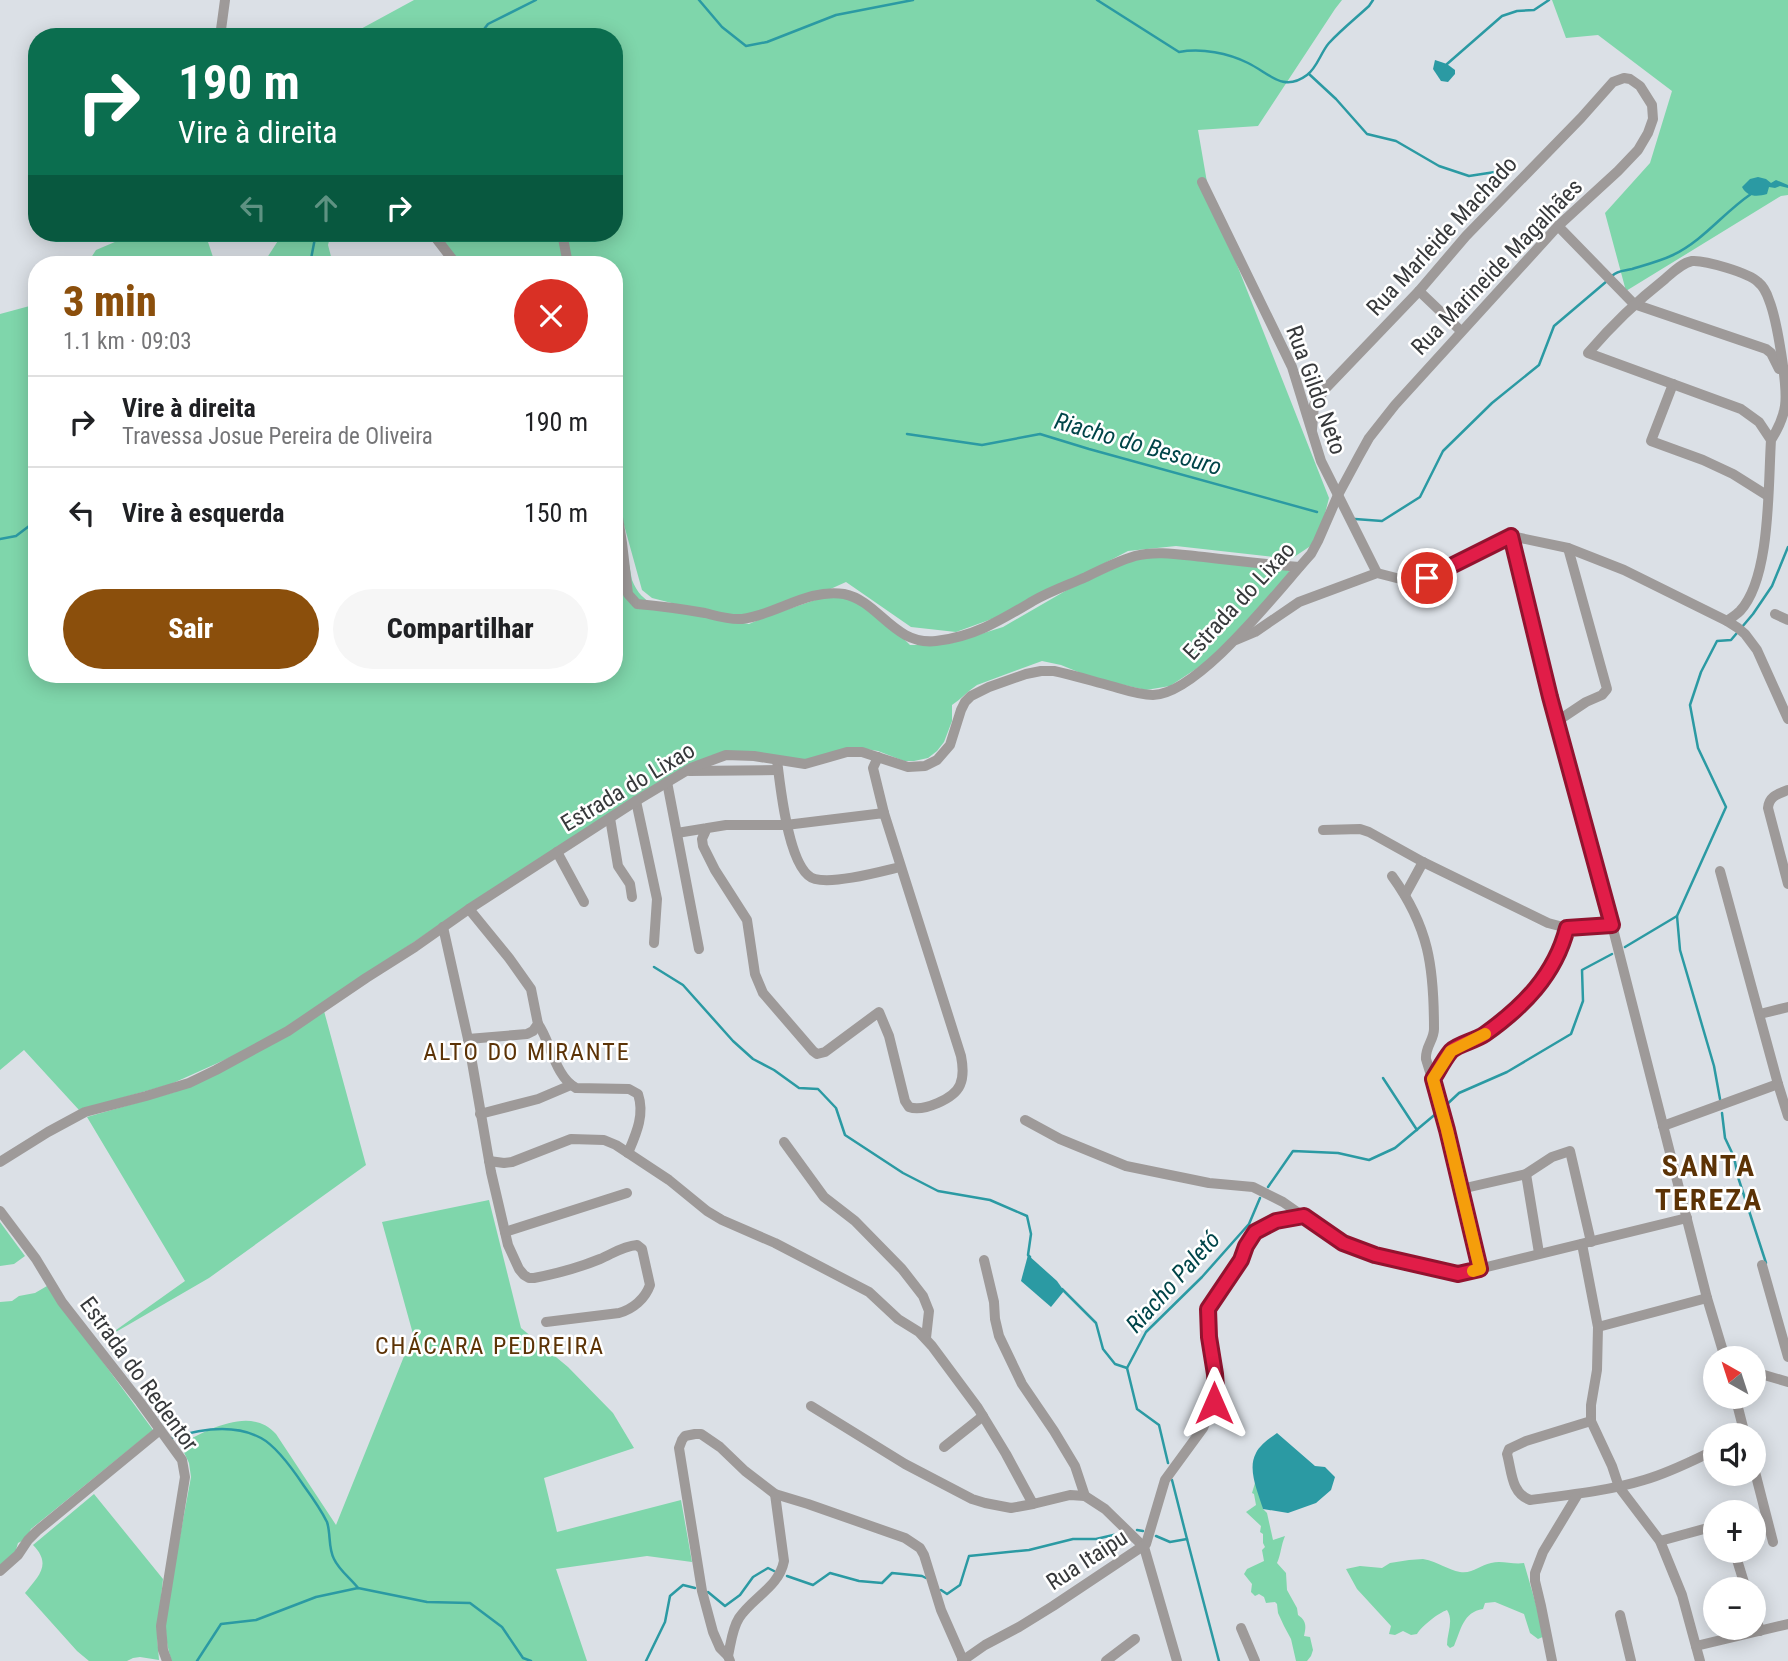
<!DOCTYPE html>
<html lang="pt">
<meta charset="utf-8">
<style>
:root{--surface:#fff;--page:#f6f6f6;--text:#202124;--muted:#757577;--line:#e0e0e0;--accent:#8b4f0c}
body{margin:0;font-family:"Roboto Condensed",sans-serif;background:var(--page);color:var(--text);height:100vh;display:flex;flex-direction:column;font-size:26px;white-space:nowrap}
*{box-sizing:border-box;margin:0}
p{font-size:23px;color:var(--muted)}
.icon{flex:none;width:38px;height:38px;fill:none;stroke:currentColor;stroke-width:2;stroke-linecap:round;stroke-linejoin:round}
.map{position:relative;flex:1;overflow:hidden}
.side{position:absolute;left:28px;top:256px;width:595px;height:427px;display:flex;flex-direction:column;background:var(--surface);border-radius:28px;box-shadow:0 4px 18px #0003}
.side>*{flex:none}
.banner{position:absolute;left:28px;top:28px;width:595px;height:214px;border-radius:28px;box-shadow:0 4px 18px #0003;background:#0b6e4f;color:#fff;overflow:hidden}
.needle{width:46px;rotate:321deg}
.buttons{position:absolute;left:1703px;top:1346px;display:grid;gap:14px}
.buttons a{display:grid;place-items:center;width:63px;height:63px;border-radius:50%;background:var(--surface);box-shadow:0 4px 18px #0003;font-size:35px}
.pin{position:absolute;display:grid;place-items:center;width:60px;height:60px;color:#fff;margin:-30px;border:4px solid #fff;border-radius:50%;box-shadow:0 2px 7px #0007}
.me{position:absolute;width:77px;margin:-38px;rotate:0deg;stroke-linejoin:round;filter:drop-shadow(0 0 5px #0008)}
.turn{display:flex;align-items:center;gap:24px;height:147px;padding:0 35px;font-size:32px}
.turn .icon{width:91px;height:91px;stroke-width:2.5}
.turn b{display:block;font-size:49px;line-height:60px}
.lanes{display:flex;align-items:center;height:66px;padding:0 35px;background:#0003;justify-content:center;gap:35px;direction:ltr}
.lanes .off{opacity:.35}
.round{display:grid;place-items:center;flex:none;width:74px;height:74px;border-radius:37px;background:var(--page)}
.overview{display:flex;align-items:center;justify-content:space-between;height:119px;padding:0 35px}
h1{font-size:42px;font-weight:800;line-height:52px;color:var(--accent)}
.cta{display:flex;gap:14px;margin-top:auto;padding:14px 35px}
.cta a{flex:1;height:80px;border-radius:42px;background:var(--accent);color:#fff;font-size:28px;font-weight:800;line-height:80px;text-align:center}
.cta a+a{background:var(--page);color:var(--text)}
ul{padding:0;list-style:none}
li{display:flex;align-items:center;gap:21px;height:91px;padding:0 35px;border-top:2px solid var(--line)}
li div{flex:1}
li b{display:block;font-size:26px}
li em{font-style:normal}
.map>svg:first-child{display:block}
.green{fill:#7fd6ab}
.water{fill:#2b9aa3}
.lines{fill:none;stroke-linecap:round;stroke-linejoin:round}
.stream{stroke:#2b9aa3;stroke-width:2.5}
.minor{stroke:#9e9a99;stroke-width:10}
.route-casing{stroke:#92132f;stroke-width:18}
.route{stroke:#e11d48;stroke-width:12}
.slow{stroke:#f59e0b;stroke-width:12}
.labels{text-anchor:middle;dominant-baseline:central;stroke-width:5;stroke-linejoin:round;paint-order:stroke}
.street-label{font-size:23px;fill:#37393b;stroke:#fff}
.water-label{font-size:24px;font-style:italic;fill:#004549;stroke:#fff}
.neighbourhood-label{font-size:24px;letter-spacing:2px;fill:#5c3306;stroke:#fff}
.district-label{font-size:30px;font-weight:bold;letter-spacing:2px;fill:#5c3306;stroke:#fff}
</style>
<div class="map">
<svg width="1788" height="1661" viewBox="0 0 1788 1661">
<rect width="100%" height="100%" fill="#dbe0e6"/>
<g class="green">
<path d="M414,0h928l-7,9 -77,117 -60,4 11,64 120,304 -11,43 -27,18 -115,-13 -48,5 -117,61 -55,20 -45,-5 -65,-45 -49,22 -59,16 -86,-22 -10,-8 -26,-94 16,84c5,13 12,19 24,27l93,17 16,-7 62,-21 29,3 32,24 22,22h24l18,-2 51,-16 64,-37 70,-32 23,-1 119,10 10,4 1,2 -40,46 -45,44 -35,23 -24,4 -53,-12 -32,-13 -19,-4 -65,24c-9,6 -16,14 -25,20v16l-8,21 -7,9 -9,7 -14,3h-10l-26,-10 -12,-2 -59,12 -95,-6 -273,170 -149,101 -50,27 -69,31 -92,26 -55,-60 -24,20v-756l37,-10v370h577v-410h-156l-23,-31h179v-196h-258l1,-6z"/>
<path d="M1552,0h236v195l-7,1 -155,95 -21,-78 45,-50 22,-72 -74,-56 -32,3z"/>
<path d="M136,233h69l9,27 21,4h-148l9,-14z"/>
<path d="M283,233h48l-3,12 5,19h-70z"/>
<path d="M324,1011l42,154 -157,113 -107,62 83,-59 -98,-164 88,-25z"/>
<path d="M489,1200l32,128 47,39 45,46 21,35 -90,30 13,54 124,-32 11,62 -45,-6 -91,13 31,92h-415c-13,-32 -2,-70 4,-103 5,-27 10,-54 15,-81l-2,-14 -9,-19c27,-13 70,-39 96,-10l60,91 77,-191 -31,-112z"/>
<path d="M0,1222l25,34 -11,8 -14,2z"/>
<path d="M47,1286l106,144 -122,99 -5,10 -8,4 -3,10 -15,12v-263l12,-1 7,-5 16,-3z"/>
<path d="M1255,1483l5,9 3,17 4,4 6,27 12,-4c-4,9 -4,18 -8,27l9,10 1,17 10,18 1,7c9,6 8,12 6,21l6,1 3,13 -2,6 -4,5h-11l-5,-22 -7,-13 -6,-13 -1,-9 -2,-2 -9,1 -2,-6 -5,-3 -4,2 -4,-4 1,-8 -8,-10 3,-5 17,-8 -2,-11 3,-3 -2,-4v-9l-3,-2 1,-6 -15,-14 10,-7 -2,-11 -2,-1z"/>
<path d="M94,1494l69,85 -6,56 2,25 -19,-3 -7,1 -6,3h-38l-12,-10 -52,-58c14,-17 27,-29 8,-48z"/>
<path d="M1423,1559c16,3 25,11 37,13 13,2 20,-7 31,-9 11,-3 22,2 33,0l21,73 -7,3 -8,-6 -6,-19 -29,-12 -10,1 -2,6c-20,3 -22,21 -29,37l-4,2 -3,-3c0,-12 7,-24 0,-35 -9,3 -25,16 -30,24l-6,1 -8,-4 -8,4 -6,-1 2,-8 -34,-37 -11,-20 14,-3 22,2 8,-5 19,-3z"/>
</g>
<g class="water">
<path d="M1435,60l12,4 8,6v4l-7,8 -7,-1 -8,-12z"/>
<path d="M1758,177l8,2 5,4 5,-3 12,5v3l-8,-2 -5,2 -6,-1 -2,7c-10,3 -20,3 -25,-7l8,-8z"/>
<path d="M1028,1255l29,26 7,10 -13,16 -30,-26z"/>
<path d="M1277,1433l38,33 10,1 10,10 -4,13 -15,13 -28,10 -25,-4c-5,-17 -16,-40 -7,-56 4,-8 14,-15 21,-20z"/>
</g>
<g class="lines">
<g class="stream">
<path d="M699,0l23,27 24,19 21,-4 69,-27 77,-15"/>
<path d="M1097,0l82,52c23,-4 49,1 69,11 21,10 35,30 59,12 10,-7 14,-23 22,-32 12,-13 27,-25 40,-37l4,-6"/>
<path d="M478,37l10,-13 48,-24"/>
<path d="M1447,64l55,-48 15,-5 17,-1 15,-10"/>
<path d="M1309,74l27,25 31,35 29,7 43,25 30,10 26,-4"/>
<path d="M310,264l6,-31"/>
<path d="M1612,276c6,-6 12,-5 20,-7 13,-4 28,-8 41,-14 31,-15 50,-42 78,-61"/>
<path d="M907,434l75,11 58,-11 49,15 228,63"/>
<path d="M1355,519l27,2 38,-24 23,-46 49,-48 47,-38 15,-39 53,-45"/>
<path d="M0,539l16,-3 21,-16"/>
<path d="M1677,916l3,34 34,116 6,33"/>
<path d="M1625,947l52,-31 49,-109 -28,-59 -8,-43 11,-33 16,-31 14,-1 22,-26 19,-28 16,-39"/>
<path d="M654,967l29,18 50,56 20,18 21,11 25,18 19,1 18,19 9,27 58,38 35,18 52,9 37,16 4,18 -3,21 2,2"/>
<path d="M1383,1078l34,52"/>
<path d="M1443,1108l16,-15 48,-21 64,-38 12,-33 -1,-31 30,-16"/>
<path d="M1722,1113l3,25 9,19 4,20 28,86"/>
<path d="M1268,1187l25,-36 45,2 31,7 26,-12 43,-36"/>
<path d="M1062,1289l34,34 7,26 12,15 12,4"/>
<path d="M172,1438c28,-9 61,-15 89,0 15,8 33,33 43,48 8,11 17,24 23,36 4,12 1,26 7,37 5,11 17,20 24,29"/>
<path d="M1168,1463l-9,-38 -22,-16 -10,-41 19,-36 56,-55 47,-53 11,-26"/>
<path d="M1137,1530l6,1"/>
<path d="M1156,1536l14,6 17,-3 -15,-59"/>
<path d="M1187,1539l32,122"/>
<path d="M787,1576l26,9 17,-12 29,8 23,2 10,-10 30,3 4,2"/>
<path d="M941,1590l6,4 13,-9 9,-29 60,-6 44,-11h23l26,-6"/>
<path d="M708,1592l17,14 15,-11 13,-18 15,-9 6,3"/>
<path d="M197,1661l24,-37 35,-4 60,-23 42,-9 69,14 43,1 32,24 21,31 8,3"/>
<path d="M646,1661l19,-39 5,-26 13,-11 12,3"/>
</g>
<g class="minor">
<path d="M220,37l5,-37"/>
<path d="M1202,182l90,185 29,94 56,112"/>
<path d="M1558,226l76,78 132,45 5,4 8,16"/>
<path d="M432,233l24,31"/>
<path d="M562,233l6,31"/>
<path d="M1419,291l42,40"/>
<path d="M1673,384l-22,57 52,19 30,14 35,22"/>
<path d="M614,492l8,51 6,51 9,10c23,2 45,5 68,9 12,3 24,7 37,6 34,-4 66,-31 102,-25 35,7 50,52 92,47 38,-4 65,-21 97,-40 17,-10 35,-16 53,-24 16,-8 32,-16 49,-21 22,-6 47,-1 69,1 32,4 63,7 95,10"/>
<path d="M1511,536l26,110 75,279 95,373 18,60"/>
<path d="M1775,614l13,6"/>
<path d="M1727,621c4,-3 9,-6 13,-10 31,-33 28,-126 31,-171 7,-11 12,-21 14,-34 3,-20 -8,-86 -16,-106 -2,-6 -6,-14 -11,-18 -9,-9 -53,-22 -66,-21 -10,2 -19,11 -27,18 -28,22 -53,46 -77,74l153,56 18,13 12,18"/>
<path d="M1236,640l19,-8 44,-30 78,-29 35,9 8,-1 91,-45 57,12 56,22 103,51 11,7 7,6 12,16 31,69"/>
<path d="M1556,722l30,-20 16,-7 5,-6 -39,-141"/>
<path d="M878,757l-5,11 11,45"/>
<path d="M777,760c3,23 11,112 38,119 20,5 64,-7 85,-12"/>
<path d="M689,771l89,-1"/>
<path d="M667,782l32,167"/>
<path d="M1788,790c-10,4 -19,6 -20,18l20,76"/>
<path d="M636,801l21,98 -3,44"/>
<path d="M610,818l8,48 12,18 2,13"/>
<path d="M1323,830l37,-1 9,3 54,30 125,61 19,5 45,-3"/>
<path d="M677,833l49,-8h60l98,-12 77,243c2,10 3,20 -1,29 -6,14 -37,27 -51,22l-4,-6 -16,-65 -10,-24 -54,40 -8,2 -4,-3 -50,-58 -8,-19 -8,-54 -32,-50 -12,-24 -1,-7 5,-11"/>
<path d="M557,852l27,50"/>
<path d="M1720,871l58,213 10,32"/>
<path d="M1392,876c37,51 42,91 42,153 0,11 -9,18 -8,30l17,55 37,156"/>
<path d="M1405,895l18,-33"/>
<path d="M443,927l25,112 23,133 17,73 11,24 5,6 5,3h5c22,-4 44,-10 66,-19 12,-5 23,-13 37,-14l5,4 8,36c-5,14 -17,24 -31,28l-73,9"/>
<path d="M1760,1014l28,-7"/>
<path d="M538,1024c13,18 17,53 38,64l53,1 9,5c7,21 -2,40 -10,59"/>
<path d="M468,1039l59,-5 6,-3 5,-7 -7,-35 -22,-31 -40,-49"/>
<path d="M1433,1079c5,-8 12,-21 18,-28 7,-7 24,-10 34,-17 38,-27 70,-59 82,-106"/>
<path d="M480,1114l58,-15 33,-14"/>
<path d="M1025,1120l35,19 66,27 83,17 44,4 30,15 50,35 23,12 19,6 83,19 229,-56"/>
<path d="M1663,1126l115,-42"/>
<path d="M784,1142l40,55 31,24 47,48 21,27 6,15 -3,27"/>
<path d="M489,1161l15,2 8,-1 59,-23 33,1 12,5 53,35 38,31 15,9 53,23 94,49 29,27 21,13 13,14 46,62 28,46 27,50 37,-9 15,1 20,13 39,38 33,114"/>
<path d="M0,1162l48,-30 37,-20 61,-16 43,-13 27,-13 72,-39 78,-53 49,-31 54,-38 167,-108 55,-33 35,-13 28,1 51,8 42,-12h15l46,15 17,-1 12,-6 13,-15 11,-35 4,-8 6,-6 18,-9 37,-13 15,-3h13c19,4 38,10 57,15 14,4 28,9 42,9 46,-1 126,-106 158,-141l7,-13 20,-46 21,-39 10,-18 26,-33 163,-179 60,-55 20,-21 10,-17 5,-14 -1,-14 -12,-19 -10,-7 -6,-1 -11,4 -32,36 -115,118 -47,55 -93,97 -12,17 -2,25"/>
<path d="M1526,1174l13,79"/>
<path d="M1461,1189l65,-15 26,-17 18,-6 21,91"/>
<path d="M0,1211l36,48 26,43 78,100 42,58 3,17 -24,149 2,24 4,11"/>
<path d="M505,1232l122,-39"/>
<path d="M1582,1244l16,83 -1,43 -6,35v16l21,45 7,21 41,54 22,54 18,66"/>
<path d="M984,1260l10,42 1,17 4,17 23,48 32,47 21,35 10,30"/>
<path d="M1762,1265l26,92"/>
<path d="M1598,1327l109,-29"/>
<path d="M1754,1372l34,10"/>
<path d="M1735,1396l10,39"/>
<path d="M811,1406l94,58 67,35 13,4 26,5 22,-4"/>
<path d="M1591,1421l-65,20 -17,8 -2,5c5,18 4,39 23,46 38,-5 78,-9 114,-20 25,-7 48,-19 71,-30"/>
<path d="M944,1447l39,-31"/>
<path d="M1754,1468l19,74"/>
<path d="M1660,1541l55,-15"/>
<path d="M1734,1550l12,39"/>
<path d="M0,1571l18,-16 10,-15 9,-9 123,-101"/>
<path d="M1754,1611l6,20"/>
<path d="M1620,1615l11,46"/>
<path d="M1241,1628l14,33"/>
<path d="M1696,1646l92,-22"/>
<path d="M728,1656c3,-13 4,-27 11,-38 14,-21 40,-31 45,-57l-9,-67"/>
<path d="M730,1661l-2,-5 -8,-8 -7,-16 -11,-41 -23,-143 3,-8 3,-4 10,-2h6l19,13 25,24 30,23 33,10 97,34 15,10 4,7 17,55 22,50"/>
<path d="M962,1661l23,-16 34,-18 34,-21 93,-62 19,-64 38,-52 11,-25 2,-15 -1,-14 -4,-21 -3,-38 3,-10 30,-45 5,-14 9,-14 21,-11 28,-5"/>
<path d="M1106,1661l29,-22"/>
<path d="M1552,1661l-11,-55 -6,-25v-8l8,-21 35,-58"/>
</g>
</g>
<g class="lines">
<defs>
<path id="route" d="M1214,1403l2,-15 -1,-14 -6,-37 -1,-28 33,-49 5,-14 9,-14 21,-11 28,-5 39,27 32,12 83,19 22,-5 -33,-139 -14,-51c5,-8 12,-21 18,-28 7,-7 24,-10 34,-17 38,-27 70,-59 82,-106l45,-3 -62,-228 -39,-161 -84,42"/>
</defs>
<use href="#route" class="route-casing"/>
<use href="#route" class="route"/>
<path class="slow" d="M1473,1271l7,-2 -33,-139 -14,-51 18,-28 34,-17"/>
</g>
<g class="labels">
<g class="street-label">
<text transform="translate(1442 236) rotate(-47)">Rua Marleide Machado</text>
<text transform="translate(1497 267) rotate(-46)">Rua Marineide Magalhães</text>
<text transform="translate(1316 390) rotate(70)">Rua Gildo Neto</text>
<text transform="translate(1239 601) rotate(-47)">Estrada do Lixao</text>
<text transform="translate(628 787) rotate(-31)">Estrada do Lixao</text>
<text transform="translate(139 1374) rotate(54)">Estrada do Redentor</text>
<text transform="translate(1087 1560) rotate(-33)">Rua Itaipu</text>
</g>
<g class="water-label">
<text transform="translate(1138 444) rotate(16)">Riacho do Besouro</text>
<text transform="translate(1173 1282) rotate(-48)">Riacho Paletó</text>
</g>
<g class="neighbourhood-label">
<text x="527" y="1052">ALTO DO MIRANTE</text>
<text x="490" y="1346">CHÁCARA PEDREIRA</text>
</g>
<g class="district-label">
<text x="1709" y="1165">SANTA<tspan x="1709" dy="34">TEREZA</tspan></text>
</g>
</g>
</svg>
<div class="buttons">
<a><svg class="needle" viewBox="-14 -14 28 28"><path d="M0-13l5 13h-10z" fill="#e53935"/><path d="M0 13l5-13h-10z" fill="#757577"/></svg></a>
<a><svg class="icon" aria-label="sound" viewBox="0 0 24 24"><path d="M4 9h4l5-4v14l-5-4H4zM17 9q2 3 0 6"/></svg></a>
<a>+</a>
<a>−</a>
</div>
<div class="pin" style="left:1427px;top:578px;background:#d93025"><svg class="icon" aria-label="arrive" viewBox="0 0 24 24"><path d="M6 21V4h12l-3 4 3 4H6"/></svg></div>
<svg class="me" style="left:1214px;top:1403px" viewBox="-20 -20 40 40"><path d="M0-17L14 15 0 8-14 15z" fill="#e11d48" stroke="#fff" stroke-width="4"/></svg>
<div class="banner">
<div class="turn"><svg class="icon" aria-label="right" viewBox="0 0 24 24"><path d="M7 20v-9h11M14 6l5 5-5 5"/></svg><div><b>190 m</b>Vire à direita</div></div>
<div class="lanes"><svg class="icon off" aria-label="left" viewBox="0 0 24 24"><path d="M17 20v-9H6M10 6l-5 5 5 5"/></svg><svg class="icon off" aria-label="ahead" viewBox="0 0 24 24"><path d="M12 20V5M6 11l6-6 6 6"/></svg><svg class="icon" aria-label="right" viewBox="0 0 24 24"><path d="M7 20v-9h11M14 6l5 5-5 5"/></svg></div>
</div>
<section class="side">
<div class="overview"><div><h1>3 min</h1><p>1.1 km · 09:03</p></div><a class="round" style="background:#d93025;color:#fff"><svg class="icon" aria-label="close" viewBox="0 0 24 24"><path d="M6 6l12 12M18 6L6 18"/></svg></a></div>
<ul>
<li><svg class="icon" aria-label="right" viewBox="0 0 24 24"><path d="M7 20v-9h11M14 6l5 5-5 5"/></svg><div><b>Vire à direita</b><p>Travessa Josue Pereira de Oliveira</p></div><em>190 m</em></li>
<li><svg class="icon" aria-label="left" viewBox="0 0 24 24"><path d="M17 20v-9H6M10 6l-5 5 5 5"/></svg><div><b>Vire à esquerda</b></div><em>150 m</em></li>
</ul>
<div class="cta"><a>Sair</a><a>Compartilhar</a></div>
</section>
</div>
